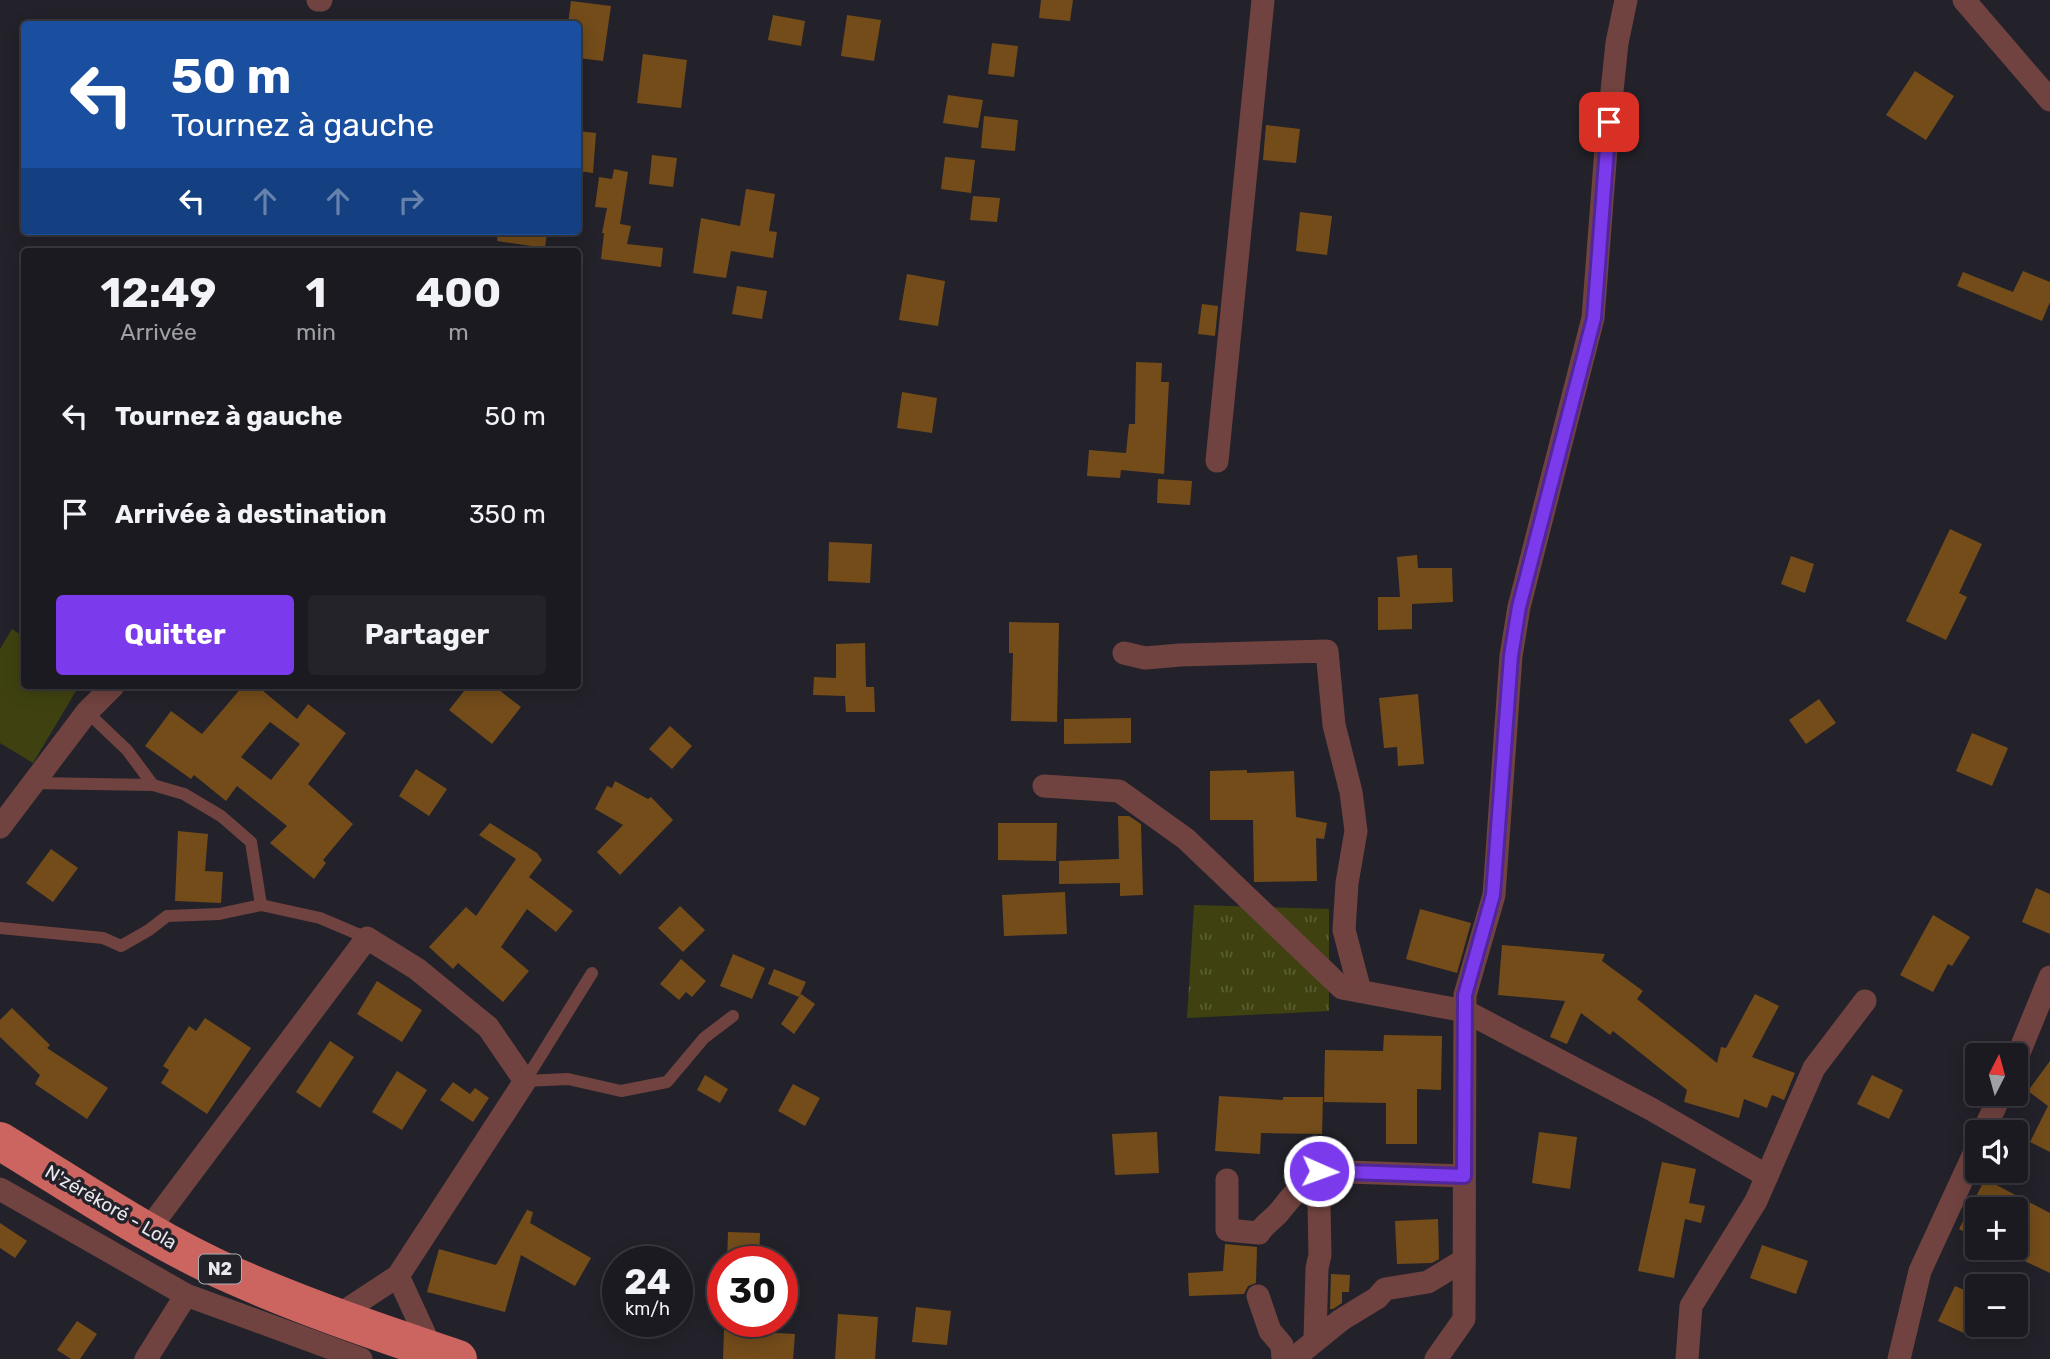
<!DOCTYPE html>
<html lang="fr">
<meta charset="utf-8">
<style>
:root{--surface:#1a1a20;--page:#232329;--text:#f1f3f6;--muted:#9fa1a5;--line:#38383e;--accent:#7c3aed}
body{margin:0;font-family:Rubik,sans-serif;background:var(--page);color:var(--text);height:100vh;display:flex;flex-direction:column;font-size:26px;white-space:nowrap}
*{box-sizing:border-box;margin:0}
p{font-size:23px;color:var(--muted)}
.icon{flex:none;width:38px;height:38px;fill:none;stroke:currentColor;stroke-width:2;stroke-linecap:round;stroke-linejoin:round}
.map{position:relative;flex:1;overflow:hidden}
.panel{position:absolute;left:21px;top:248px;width:560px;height:441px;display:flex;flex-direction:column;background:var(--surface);border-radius:7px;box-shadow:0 4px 18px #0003,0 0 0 2px var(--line)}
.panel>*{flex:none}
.top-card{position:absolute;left:21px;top:21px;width:560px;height:214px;border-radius:7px;box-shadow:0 4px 18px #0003,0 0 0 2px var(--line);background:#1a4fa0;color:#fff;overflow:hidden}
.needle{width:46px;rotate:6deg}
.tools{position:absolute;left:1965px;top:1043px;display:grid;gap:14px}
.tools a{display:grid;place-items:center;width:63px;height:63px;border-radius:7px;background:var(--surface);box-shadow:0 4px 18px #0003,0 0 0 2px var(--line);font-size:35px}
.speed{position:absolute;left:602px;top:1246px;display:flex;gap:14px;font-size:35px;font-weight:700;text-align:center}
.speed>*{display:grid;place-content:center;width:91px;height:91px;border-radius:50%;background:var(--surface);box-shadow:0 4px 18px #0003,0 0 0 2px var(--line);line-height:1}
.speed small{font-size:18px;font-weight:400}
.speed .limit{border:10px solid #d22;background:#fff;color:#111}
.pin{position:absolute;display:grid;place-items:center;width:60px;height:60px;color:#fff;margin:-30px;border-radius:14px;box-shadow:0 4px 10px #0006}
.me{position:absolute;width:77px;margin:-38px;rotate:92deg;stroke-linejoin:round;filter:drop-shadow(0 0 5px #0008)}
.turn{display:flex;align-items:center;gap:24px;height:147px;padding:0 35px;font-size:32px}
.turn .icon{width:91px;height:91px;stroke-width:2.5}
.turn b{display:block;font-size:49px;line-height:60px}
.lanes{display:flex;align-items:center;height:66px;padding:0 35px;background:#0003;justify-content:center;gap:35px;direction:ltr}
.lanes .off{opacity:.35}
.eta{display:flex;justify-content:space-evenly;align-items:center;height:119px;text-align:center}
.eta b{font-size:42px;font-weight:700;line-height:49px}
.primary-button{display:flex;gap:14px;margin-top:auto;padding:14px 35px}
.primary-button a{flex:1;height:80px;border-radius:7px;background:var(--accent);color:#fff;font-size:28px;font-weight:700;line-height:80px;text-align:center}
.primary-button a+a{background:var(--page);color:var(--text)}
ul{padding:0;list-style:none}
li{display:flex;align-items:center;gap:21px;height:98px;padding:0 35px}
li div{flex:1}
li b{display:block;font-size:26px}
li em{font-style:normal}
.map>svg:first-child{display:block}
.grass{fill:#3f4210}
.park{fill:url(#park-tufts)}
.building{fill:#734c1a;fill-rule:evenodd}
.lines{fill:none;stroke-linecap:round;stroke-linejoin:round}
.service{stroke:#714340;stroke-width:12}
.minor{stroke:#714340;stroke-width:23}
.trunk{stroke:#cc645f;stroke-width:38}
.route-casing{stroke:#51269a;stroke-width:18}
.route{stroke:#7c3aed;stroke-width:12}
.labels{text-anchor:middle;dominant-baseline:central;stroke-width:7;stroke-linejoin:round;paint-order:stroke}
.shield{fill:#23222a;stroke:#adadb2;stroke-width:2}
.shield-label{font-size:18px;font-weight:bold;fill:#e8e8ed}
.street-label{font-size:19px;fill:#e8e8ed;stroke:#23222a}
</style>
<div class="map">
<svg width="2050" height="1359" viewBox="0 0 2050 1359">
<defs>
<pattern id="park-tufts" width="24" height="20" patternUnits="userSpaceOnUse" patternTransform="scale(1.75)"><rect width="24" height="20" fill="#3f4210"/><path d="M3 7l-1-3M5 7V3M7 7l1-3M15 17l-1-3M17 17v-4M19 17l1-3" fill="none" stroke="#5b5d33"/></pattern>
</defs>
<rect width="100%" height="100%" fill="#23222a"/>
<path class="grass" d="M12,629l12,8v49h55l-46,77 -33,-20v-94z"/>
<path class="park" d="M1194,905l135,4v102l-142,7z"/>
<g class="building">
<path d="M1041,0h32l-3,21 -31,-3z"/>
<path d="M571,1l40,5 -8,55 -25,-3v-34h-10z"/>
<path d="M773,15l32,6 -4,25 -33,-6z"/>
<path d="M847,15l34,5 -7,41 -33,-5z"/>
<path d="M992,43l26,3 -4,31 -26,-3z"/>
<path d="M643,54l44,6 -6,48 -44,-5z"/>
<path d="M1915,71l39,25 -28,44 -40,-25z"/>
<path d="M948,95l35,5 -5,28 -35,-5z"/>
<path d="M984,116l34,4 -3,31 -34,-3z"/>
<path d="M1266,125l34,4 -4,34 -33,-3z"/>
<path d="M578,131l18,2 -3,40 -15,-2z"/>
<path d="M652,155l25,3 -4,29 -24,-3z"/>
<path d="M945,157l30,3 -4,33 -30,-4z"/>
<path d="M614,169l14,3 -8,52 11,2 -4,18 36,4 -2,19 -60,-8 3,-26h-2l5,-25 -12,-1 4,-30 13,2z"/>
<path d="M746,189l29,5 -6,37 8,1 -4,26 -42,-7 -5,27 -33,-5 8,-55 39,8z"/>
<path d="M973,196l27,2 -3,24 -27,-2z"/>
<path d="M1300,212l32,4 -5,39 -31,-4z"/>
<path d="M498,231l49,1 -2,16 -48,-7z"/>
<path d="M2023,271l27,11v20l-8,19 -85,-35 6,-14 50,20z"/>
<path d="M907,274l38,7 -7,45 -39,-6z"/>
<path d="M737,286l30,5 -5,28 -30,-5z"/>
<path d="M1202,304l16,2 -3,30 -17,-2z"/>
<path d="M1136,362l26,1 -1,19h8l-5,92 -43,-4 -1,8 -33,-2 2,-26 37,3 3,-29h6z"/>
<path d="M902,392l35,6 -5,35 -35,-5z"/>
<path d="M1158,479l34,2 -2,24 -33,-2z"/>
<path d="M1950,529l32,15 -23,49 8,4 -21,43 -40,-19z"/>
<path d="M829,542l43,2 -2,39 -42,-2z"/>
<path d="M1417,555l1,13h34l1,34 -41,2v25l-34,1v-33h22l-3,-40z"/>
<path d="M1791,556l23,8 -9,29 -24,-9z"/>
<path d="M1009,622l50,1 -2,99 -46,-1 2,-68h-4z"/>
<path d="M865,643l1,44h8l1,25h-29l-1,-16 -32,-1 1,-18 22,1v-34z"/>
<path d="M243,686h14l40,33 11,-15 38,29 -38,51 45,40 -30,36 3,3 -12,16 -44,-36 17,-17 -50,-40 -11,15 -32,-26 -3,4 -46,-33 26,-35 31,23zM270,722l30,22 -29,36 -30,-23z"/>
<path d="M468,686h26l27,21 -29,37 -43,-34z"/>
<path d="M1418,694l6,70 -26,2 -1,-19 -13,1 -5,-50z"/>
<path d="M1819,699l17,24 -30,21 -17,-24z"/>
<path d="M1131,718v25l-67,1v-25z"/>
<path d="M670,726l22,20 -20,23 -23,-20z"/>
<path d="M1972,733l36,15 -16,38 -36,-15z"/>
<path d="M416,769l31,20 -18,27 -30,-20z"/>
<path d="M1247,770v3l47,-2 2,46 31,6 -3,16 -8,-1 1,43 -63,1 -1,-62h-43v-49z"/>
<path d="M615,781l33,18 3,-2 22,23 -53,55 -23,-23 26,-27 -28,-16 12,-23 5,2z"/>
<path d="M1118,816h11l12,8 2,71 -23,1v-13l-61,1v-23l60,-2z"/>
<path d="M490,823l47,30 5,7 -13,17 44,34 -17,21 -29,-23 -26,38 28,24 -26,31 -45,-39 -5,6 -24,-22 37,-40 10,9 40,-57 -37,-24z"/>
<path d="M998,823h59l-1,38 -58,-1z"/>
<path d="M178,831l30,3 -3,37 18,1 -2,31 -46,-2z"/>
<path d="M51,849l27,19 -25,34 -27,-19z"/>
<path d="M2036,888l14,6v40l-28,-12z"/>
<path d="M1065,892l2,42 -63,2 -2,-41z"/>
<path d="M680,906l25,24 -22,22 -25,-24z"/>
<path d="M1420,909l51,14 -14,50 -51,-14z"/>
<path d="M1933,915l37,22 -18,29 -4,-2 -15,28 -33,-17z"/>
<path d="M1502,945l103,9 -3,7 41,30 -6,8 80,64 4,-16 5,1 29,-54 24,12 -27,51 43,16 -11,27 -12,-5 -5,13 -23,-9 -5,19 -55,-16 3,-12 -74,-59 -3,4 -29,-22 -14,31 -17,-7 15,-36 -67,-6z"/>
<path d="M733,954l32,14 -13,31 -32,-13z"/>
<path d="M681,959l25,22 -14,16 -6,-5 -7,8 -19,-16z"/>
<path d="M774,969l32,13 -7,15 -31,-13z"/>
<path d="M377,981l45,29 -20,32 -45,-28z"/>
<path d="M801,994l14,10 -21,30 -13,-10z"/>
<path d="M12,1008l38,37 -3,3 61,40 -21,31 -52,-35 5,-9 -40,-38v-17z"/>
<path d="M205,1018l46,30 -44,66 -46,-31 8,-13 -6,-4 26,-40 7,5z"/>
<path d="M1384,1035l58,1 -1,54 -24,-1v55h-31v-41l-62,-1 1,-52 58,1z"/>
<path d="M330,1041l24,16 -34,51 -24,-16z"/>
<path d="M2050,1061v91l-20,-10 18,-36 -20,-15z"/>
<path d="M397,1071l30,19 -25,40 -30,-18z"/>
<path d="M705,1075l23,14 -8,14 -23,-13z"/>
<path d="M1872,1075l31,15 -14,29 -32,-15z"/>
<path d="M453,1082l17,12 5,-6 14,10 -16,24 -33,-22z"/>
<path d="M793,1084l27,14 -15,28 -27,-15z"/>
<path d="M1219,1096l64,4v-3h40l-1,37 -61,-1 -1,21 -45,-3z"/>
<path d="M1157,1132l2,41 -44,2 -3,-41z"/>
<path d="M1539,1132l38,5 -7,52 -38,-6z"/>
<path d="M1662,1162l34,7 -7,34 16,3 -4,17 -16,-4 -11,59 -36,-7z"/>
<path d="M1985,1179l65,34v60l-34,-16v-48h-38v30l-19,-10z"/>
<path d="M527,1210l6,2 -3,11 61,35 -16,28 -54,-31 -16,57 -78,-20 12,-43 57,16z"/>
<path d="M1438,1219l1,40 -7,4 -35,1 -2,-43z"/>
<path d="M0,1223l27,18 -12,17 -15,-10z"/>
<path d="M728,1232l32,1 -1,29h-32z"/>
<path d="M1225,1244l32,3 -1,36 -8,3 -4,8 -55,2 -1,-23 35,-2z"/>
<path d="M1762,1245l46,16 -12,33 -46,-16z"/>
<path d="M1331,1274l19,1 -1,17h-7v11l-9,6h-3z"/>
<path d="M1955,1286l23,10v25l-8,15 -32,-15z"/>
<path d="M916,1307l35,4 -4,34 -35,-3z"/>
<path d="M838,1314l40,3 -3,42h-40z"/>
<path d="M77,1321l20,13 -17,25h-9l-14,-9z"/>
<path d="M724,1330l71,4 -2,25h-70z"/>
</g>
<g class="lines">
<g class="service">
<path d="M87,712l40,38 26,35"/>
<path d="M34,783l119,2 31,9 37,22 30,26 10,63"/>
<path d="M0,928l103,10 18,8 28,-16 18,-14 52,-2 42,-9 59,13 47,20"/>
<path d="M592,973l-67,108 43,-2 53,12 46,-9 37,-44 29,-22"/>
</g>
<g class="minor">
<path d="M318,0h3"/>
<path d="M1964,0l86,100"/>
<path d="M1217,461l46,-461"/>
<path d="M1124,653l21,5 35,-3 147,-4 7,74 17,67 5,39 -9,52 -3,47 16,61"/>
<path d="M1044,786l75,5 67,48 156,149 123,23 186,98 116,67"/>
<path d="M0,827l87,-115 26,-26"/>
<path d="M2016,1060l34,-83"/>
<path d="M1983,1132l18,-38"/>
<path d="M1227,1180v50l32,3c6,-10 15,-14 21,-22 10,-12 16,-21 29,-29l10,23 1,50 -3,13 -2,71"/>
<path d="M1309,1182l10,-11 145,5"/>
<path d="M0,1189l186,106 175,64"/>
<path d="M148,1230l219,-292 50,31 71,58 37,54 -127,195 -64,42"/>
<path d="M398,1276l34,74"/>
<path d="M1258,1296l12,35 12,14 1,14"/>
<path d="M146,1359l40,-64"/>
<path d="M1293,1359l48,-39 36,-22 8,-9 43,-7 36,-22"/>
<path d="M1436,1359l28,-40 1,-324 29,-100 17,-239 8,-49 74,-289 13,-169 11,-106 9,-43"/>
<path d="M1687,1359l4,-53 65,-105 58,-133 51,-67"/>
<path d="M1899,1359l21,-88 58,-126"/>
</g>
<path class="trunk" d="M0,1141c76,46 151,98 232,134 74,33 149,58 226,84"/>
</g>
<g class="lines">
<defs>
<path id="route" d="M1319,1171l145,5 1,-181 28,-100 18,-239 8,-49 75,-289 15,-196"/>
</defs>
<use href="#route" class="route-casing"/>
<use href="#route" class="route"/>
</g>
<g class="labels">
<rect class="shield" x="199" y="1254.5" width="42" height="29" rx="5"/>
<g class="shield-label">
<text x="220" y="1269">N2</text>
</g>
<g class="street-label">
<text transform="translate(111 1207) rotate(30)">N'zérékoré - Lola</text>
</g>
</g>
</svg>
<div class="tools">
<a><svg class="needle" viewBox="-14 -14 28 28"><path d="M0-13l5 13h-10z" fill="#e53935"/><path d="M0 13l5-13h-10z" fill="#9fa1a5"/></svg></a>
<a><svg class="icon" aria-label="sound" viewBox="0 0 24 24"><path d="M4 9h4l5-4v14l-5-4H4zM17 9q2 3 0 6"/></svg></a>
<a>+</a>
<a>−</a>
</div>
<div class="speed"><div>24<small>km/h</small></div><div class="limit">30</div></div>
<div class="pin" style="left:1609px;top:122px;background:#d93025"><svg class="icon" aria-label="arrive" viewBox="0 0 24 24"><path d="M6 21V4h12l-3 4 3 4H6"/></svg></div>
<svg class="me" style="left:1319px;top:1171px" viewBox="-20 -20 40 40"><circle r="17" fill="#7c3aed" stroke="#fff" stroke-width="3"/><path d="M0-11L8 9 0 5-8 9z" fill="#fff"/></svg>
<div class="top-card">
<div class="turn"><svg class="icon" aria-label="left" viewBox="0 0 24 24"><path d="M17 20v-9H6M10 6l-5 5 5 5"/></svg><div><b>50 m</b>Tournez à gauche</div></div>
<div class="lanes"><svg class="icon" aria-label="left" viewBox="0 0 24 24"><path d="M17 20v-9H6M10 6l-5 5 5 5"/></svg><svg class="icon off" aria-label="ahead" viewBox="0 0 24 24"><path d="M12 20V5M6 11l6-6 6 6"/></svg><svg class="icon off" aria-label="ahead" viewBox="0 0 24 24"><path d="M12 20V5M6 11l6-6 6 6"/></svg><svg class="icon off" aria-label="right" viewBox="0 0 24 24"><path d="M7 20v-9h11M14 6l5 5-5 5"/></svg></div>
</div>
<section class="panel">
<div class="eta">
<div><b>12:49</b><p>Arrivée</p></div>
<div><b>1</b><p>min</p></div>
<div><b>400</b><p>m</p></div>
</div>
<ul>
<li><svg class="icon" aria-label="left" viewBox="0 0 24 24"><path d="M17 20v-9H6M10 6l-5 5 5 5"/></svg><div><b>Tournez à gauche</b></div><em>50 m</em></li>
<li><svg class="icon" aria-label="arrive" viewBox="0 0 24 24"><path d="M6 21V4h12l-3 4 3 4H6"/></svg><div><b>Arrivée à destination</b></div><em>350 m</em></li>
</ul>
<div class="primary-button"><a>Quitter</a><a>Partager</a></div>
</section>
</div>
